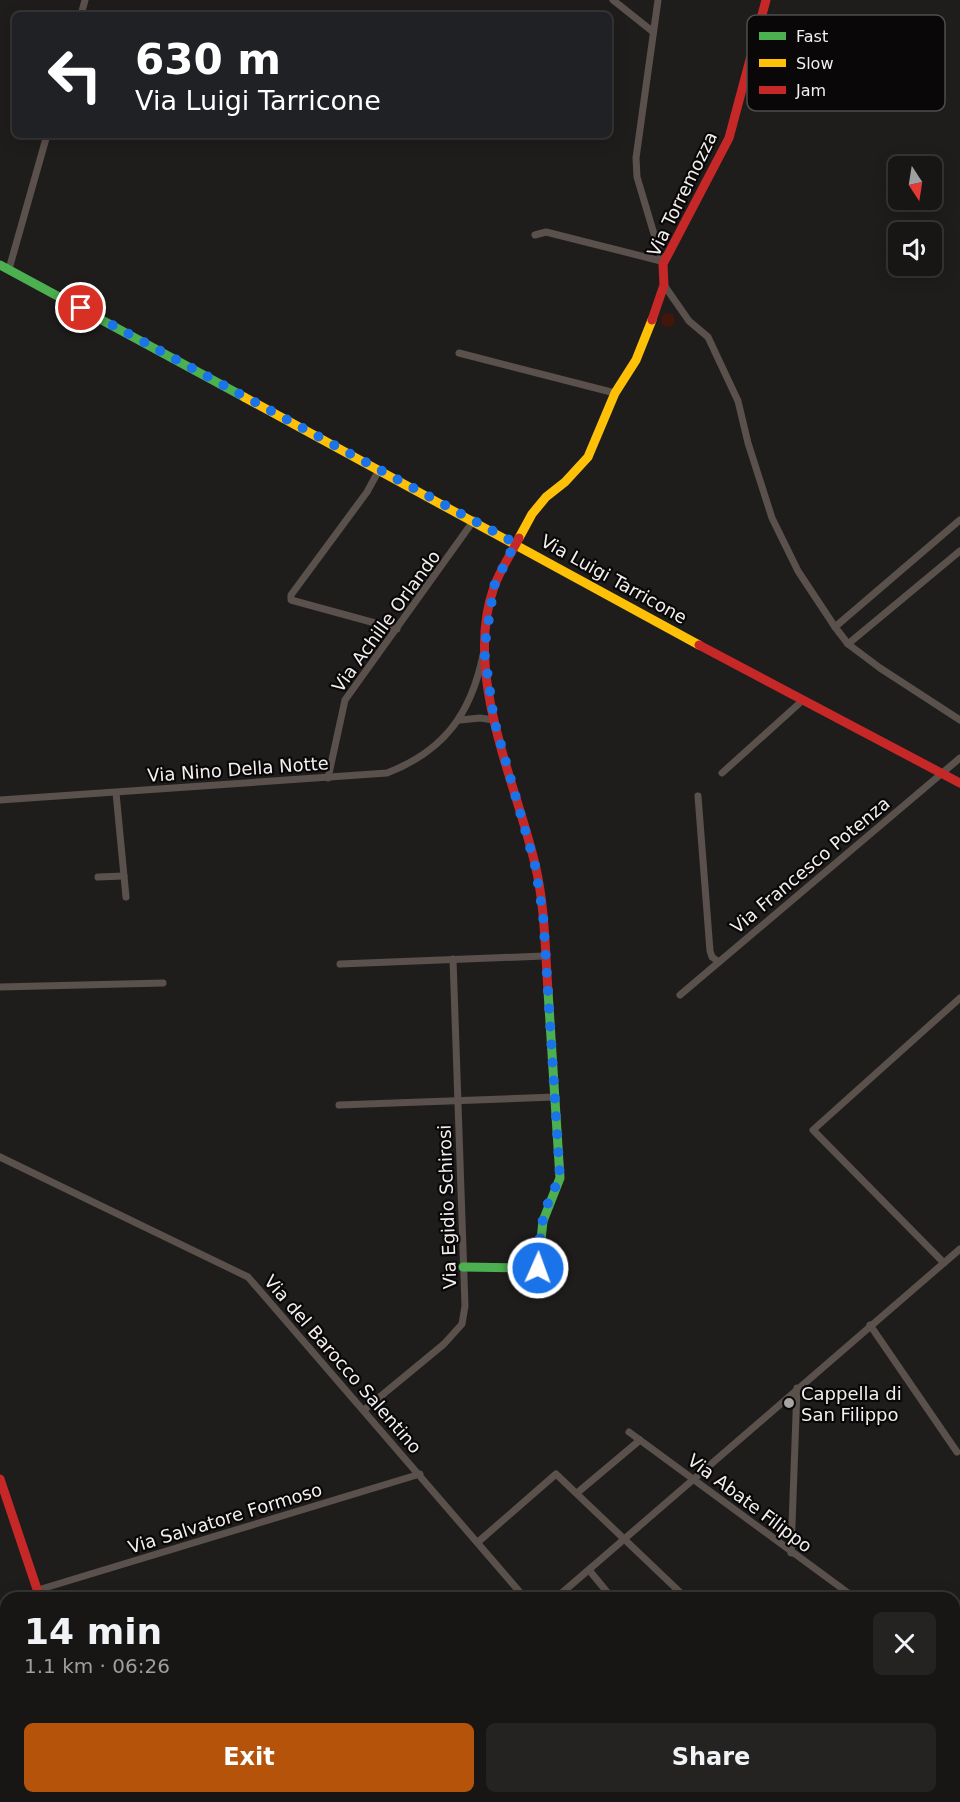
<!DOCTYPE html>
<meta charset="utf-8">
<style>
:root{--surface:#171615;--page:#242322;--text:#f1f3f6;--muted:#9e9fa0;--line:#363534;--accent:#b45309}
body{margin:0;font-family:"DejaVu Sans",sans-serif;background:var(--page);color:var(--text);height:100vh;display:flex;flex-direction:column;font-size:22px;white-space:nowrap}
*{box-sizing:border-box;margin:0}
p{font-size:20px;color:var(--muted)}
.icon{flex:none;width:33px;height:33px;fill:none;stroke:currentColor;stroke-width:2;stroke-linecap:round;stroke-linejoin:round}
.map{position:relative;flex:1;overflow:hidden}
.drawer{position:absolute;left:0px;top:1592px;width:960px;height:212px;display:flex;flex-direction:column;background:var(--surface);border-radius:18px 18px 0 0;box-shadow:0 3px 15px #0003,0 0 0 2px var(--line)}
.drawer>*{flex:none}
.guide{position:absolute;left:12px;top:12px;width:600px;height:126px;border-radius:9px;box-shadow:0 3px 15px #0003,0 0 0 2px var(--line);background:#202124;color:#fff;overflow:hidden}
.needle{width:39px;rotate:168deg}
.fabs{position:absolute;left:888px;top:156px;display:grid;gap:12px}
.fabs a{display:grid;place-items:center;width:54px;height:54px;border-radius:9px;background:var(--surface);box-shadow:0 3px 15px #0003,0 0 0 2px var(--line);font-size:30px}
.pin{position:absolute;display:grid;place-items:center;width:51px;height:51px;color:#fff;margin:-26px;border:3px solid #fff;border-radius:50%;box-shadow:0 2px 6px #0007}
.me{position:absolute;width:66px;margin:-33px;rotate:2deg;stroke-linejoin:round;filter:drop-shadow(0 0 4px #0008)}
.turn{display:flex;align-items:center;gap:21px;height:126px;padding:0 24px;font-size:27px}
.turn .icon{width:78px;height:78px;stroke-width:2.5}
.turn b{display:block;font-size:42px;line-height:51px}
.round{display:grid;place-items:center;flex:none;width:63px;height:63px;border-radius:9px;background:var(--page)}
.overview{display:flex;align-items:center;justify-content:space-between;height:102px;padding:0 24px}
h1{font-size:36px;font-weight:800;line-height:45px}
.button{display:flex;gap:12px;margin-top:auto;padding:12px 24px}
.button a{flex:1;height:69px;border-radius:9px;background:var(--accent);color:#fff;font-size:24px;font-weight:800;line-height:69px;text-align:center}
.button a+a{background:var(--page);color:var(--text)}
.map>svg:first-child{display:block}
.green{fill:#421608}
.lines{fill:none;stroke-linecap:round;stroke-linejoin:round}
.street{stroke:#5a504c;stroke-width:7}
.fast{stroke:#4caf50;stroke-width:9}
.slow{stroke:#ffc107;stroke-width:9}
.jam{stroke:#c62828;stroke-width:9}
.route{stroke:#1a73e8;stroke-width:10;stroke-dasharray:0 18}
.poi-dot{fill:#a8a6a4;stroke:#090707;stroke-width:2}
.labels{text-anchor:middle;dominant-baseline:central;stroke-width:4.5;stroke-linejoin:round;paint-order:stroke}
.street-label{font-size:18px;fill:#f2efee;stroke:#090707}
.poi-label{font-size:18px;fill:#f2efee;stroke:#090707;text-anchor:start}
.key{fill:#090707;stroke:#4f4d4c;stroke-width:1.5}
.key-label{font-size:16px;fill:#f2efee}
</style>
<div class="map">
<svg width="960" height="1802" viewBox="0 0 960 1802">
<rect width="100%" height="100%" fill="#1f1d1c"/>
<circle class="green" cx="668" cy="320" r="7"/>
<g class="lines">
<g class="street">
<path d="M613,0l39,31"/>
<path d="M658,0l-22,158 1,19 26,87"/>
<path d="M81,15l4,-15"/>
<path d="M535,235l11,-3 115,29"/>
<path d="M9,269l38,-134"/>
<path d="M664,285l25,36 19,16 30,64 10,42 24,75 26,53 37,56 13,17 32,24 80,52"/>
<path d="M459,353l156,40"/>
<path d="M379,470l-12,22 -76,103v5l106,29"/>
<path d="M835,627l125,-107"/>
<path d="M848,644l112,-93"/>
<path d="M460,720l20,-2 14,2"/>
<path d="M722,773l81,-73"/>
<path d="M328,778l17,-78 129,-180"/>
<path d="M116,793l10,104"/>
<path d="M698,796l12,155 2,6 7,5"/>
<path d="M0,800l387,-27c57,-22 84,-59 96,-118"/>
<path d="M98,877l26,-1"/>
<path d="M340,964l204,-8"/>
<path d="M0,987l163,-4"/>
<path d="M680,995l280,-237"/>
<path d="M339,1105l216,-8"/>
<path d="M0,1157l248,120 277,321"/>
<path d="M944,1263l-131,-133 147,-132"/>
<path d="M870,1325l87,127"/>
<path d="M364,1410l80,-66 18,-20 3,-18 -12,-347"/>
<path d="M629,1432l226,166"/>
<path d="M577,1493l63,-53"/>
<path d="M478,1542l78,-68 130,124"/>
<path d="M791,1553l6,-165"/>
<path d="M589,1570l23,28"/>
<path d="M38,1590l382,-116"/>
<path d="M556,1598l404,-349"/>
<path d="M954,1680l6,5"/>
<path d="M0,1686l6,1"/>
<path d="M0,1770l6,2"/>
<path d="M695,1797l4,5"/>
<path d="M782,1797l5,5"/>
<path d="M626,1802l6,-5"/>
</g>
<g class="fast">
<path d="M0,265l244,132"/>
<path d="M463,1267l75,1 5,-47 17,-43 -12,-187"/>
<path d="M105,1797v5"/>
</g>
<g class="slow">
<path d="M244,397l455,248"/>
<path d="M519,538l13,-24 14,-17 19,-15 23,-25 27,-64 21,-33 16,-40"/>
</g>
<g class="jam">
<path d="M652,320l12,-35 -1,-21 66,-126 37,-138"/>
<path d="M519,538c-8,16 -19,32 -25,49 -31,86 21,193 41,277 10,41 10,85 13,127"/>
<path d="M699,645l261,138"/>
<path d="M0,1479l40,119"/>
</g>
</g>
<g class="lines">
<path class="route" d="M81,308l434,235 -21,43 -10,64 10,70 41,145 8,49 17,264c-19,35 -20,50 -22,90"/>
</g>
<circle class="poi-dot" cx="789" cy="1403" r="6"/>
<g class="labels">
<g class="street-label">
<text transform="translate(682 194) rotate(-64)">Via Torremozza</text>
<text transform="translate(614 579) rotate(29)">Via Luigi Tarricone</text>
<text transform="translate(386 621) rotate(-54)">Via Achille Orlando</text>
<text transform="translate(238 769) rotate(-4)">Via Nino Della Notte</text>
<text transform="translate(810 865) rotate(-40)">Via Francesco Potenza</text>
<text transform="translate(447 1207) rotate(-92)">Via Egidio Schirosi</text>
<text transform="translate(343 1364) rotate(49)">Via del Barocco Salentino</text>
<text transform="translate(750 1503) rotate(37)">Via Abate Filippo</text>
<text transform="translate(225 1518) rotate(-17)">Via Salvatore Formoso</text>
</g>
<g class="poi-label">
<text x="801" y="1393">Cappella di<tspan x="801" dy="21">San Filippo</tspan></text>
</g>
</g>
<rect x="747" y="15" width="198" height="96" rx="9" class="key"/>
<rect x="759" y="32" width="27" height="8" fill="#4caf50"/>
<rect x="759" y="59" width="27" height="8" fill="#ffc107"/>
<rect x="759" y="86" width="27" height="8" fill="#c62828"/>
<g class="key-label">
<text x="796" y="42">Fast</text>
<text x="796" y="69">Slow</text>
<text x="796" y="96">Jam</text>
</g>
</svg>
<div class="fabs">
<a><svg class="needle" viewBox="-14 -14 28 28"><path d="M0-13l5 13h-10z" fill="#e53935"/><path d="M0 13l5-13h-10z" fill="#9e9fa0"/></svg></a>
<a><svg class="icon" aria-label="sound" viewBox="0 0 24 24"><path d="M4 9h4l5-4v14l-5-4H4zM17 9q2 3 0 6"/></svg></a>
</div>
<div class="pin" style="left:81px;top:308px;background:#d93025"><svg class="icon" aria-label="arrive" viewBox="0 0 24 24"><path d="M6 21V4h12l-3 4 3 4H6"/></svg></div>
<svg class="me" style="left:538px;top:1268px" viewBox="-20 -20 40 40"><circle r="17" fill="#1a73e8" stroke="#fff" stroke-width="3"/><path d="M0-11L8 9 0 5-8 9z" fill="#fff"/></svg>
<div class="guide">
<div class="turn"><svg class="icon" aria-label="left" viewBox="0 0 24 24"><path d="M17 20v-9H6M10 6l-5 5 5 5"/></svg><div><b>630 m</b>Via Luigi Tarricone</div></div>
</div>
<section class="drawer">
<div class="overview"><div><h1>14 min</h1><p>1.1 km · 06:26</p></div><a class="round"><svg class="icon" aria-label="close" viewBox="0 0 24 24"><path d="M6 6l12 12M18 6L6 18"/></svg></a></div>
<div class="button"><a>Exit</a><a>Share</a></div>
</section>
</div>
